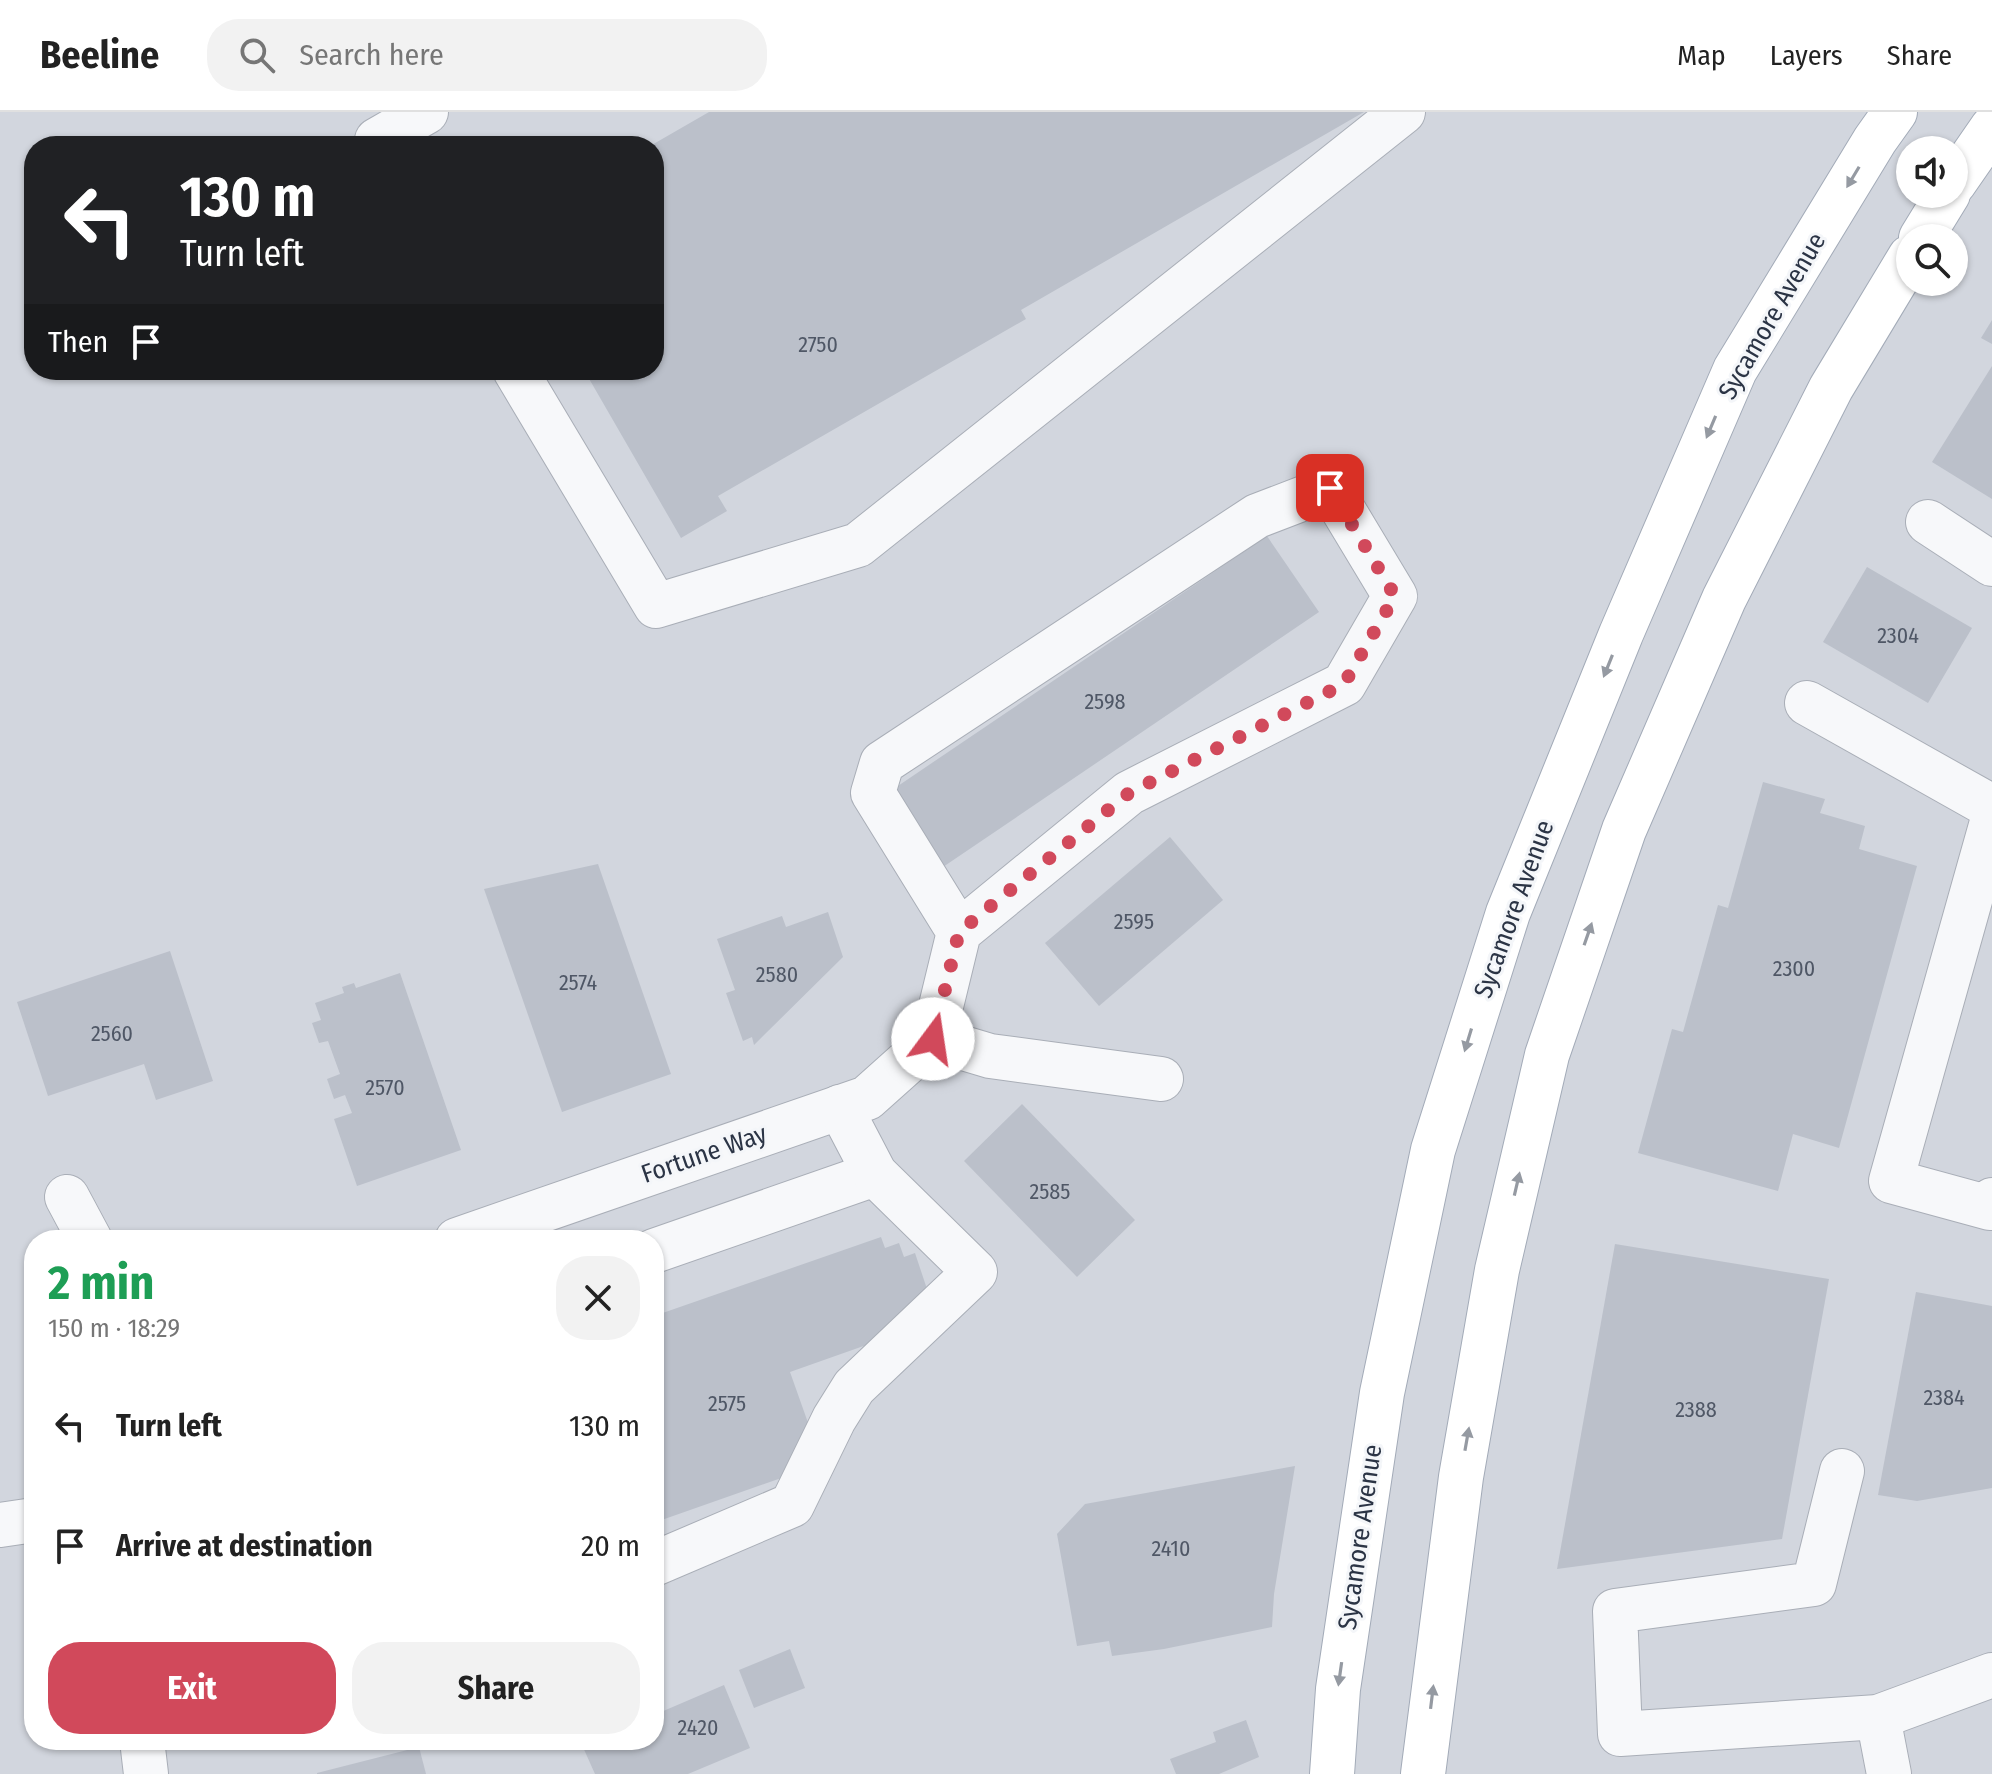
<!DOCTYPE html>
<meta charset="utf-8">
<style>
:root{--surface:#fff;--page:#f2f2f2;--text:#222;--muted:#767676;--line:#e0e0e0;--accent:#d1495b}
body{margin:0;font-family:"Fira Sans Condensed",sans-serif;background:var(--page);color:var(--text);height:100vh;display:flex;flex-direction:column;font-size:30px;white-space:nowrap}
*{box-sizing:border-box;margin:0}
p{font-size:26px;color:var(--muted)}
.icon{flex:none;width:44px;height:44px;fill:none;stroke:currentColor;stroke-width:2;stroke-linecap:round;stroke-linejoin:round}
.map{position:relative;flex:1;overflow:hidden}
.details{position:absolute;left:24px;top:1118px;width:640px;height:520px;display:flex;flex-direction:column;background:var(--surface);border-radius:32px;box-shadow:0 2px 6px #0004}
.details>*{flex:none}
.banner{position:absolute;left:24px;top:24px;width:640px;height:244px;border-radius:32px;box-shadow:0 2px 6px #0004;background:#202124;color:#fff;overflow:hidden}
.controls{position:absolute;left:1896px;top:24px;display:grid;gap:16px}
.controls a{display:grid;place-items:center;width:72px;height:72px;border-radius:50%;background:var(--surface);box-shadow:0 2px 6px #0004;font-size:40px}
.pin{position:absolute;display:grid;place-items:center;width:68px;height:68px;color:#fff;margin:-34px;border-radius:16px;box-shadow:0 4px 12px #0006}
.me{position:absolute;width:88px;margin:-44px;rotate:14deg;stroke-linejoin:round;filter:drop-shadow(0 0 6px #0008)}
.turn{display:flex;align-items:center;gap:28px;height:168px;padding:0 24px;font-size:36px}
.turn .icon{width:104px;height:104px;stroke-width:2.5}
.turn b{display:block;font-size:56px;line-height:68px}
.then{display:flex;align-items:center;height:76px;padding:0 24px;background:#0003;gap:16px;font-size:30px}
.round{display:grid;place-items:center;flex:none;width:84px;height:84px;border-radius:32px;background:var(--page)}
.overview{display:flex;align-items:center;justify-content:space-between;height:136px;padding:0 24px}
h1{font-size:48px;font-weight:700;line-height:60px;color:#1e9e55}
.button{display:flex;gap:16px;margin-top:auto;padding:16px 24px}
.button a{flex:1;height:92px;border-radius:32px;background:var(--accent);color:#fff;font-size:32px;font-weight:700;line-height:92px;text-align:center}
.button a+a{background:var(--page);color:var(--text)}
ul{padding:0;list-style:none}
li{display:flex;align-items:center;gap:24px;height:120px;padding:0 24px}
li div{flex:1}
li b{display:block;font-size:30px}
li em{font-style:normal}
header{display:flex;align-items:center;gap:48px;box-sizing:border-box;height:112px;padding:0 40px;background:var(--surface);border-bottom:2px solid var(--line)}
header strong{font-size:38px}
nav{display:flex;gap:44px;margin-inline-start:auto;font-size:28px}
.search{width:560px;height:72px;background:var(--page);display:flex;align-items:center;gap:20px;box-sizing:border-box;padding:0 28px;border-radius:32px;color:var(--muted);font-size:30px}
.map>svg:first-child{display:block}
.built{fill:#d2d6de;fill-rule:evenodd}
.building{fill:#bbc0ca}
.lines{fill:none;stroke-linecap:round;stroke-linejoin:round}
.minor-casing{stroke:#a9aeb7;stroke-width:46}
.major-casing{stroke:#a3abb8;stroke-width:46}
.minor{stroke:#f7f8fa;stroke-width:44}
.major{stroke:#fff;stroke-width:44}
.oneway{fill:#959aa2}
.route{stroke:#d1495b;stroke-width:14;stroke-dasharray:0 25.2}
.labels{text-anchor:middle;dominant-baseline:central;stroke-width:6;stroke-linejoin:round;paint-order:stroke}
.number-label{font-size:22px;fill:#4f5766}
.street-label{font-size:26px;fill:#2b3445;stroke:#f4f6f9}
</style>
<header>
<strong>Beeline</strong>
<div class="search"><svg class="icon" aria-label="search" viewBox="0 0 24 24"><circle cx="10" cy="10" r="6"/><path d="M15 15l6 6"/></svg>Search here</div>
<nav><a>Map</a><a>Layers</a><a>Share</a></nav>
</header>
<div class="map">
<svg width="1992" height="1662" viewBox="0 0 1992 1662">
<rect width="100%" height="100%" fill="#e4e7ec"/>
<path class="built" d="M0,0h1992v1662h-1992zM34,34h620v224h-620zM1910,38h44v44h-44zM1910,126h44v44h-44zM34,1128h620v500h-620z"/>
<g class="building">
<path d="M709,0h655l-343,198 5,9 -308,177 9,15 -46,27 -97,-168h70v-224h-4z"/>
<path d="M1992,208v24l-11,-6z"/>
<path d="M1992,254v133l-60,-37z"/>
<path d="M1267,424l52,76 -376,255 -51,-77z"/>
<path d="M1867,455l105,61 -44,75 -105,-61z"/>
<path d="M1763,670l62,17 -5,14 45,13 -6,23 58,17 -78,282 -46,-14 -15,57 -140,-38 34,-124 11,3 35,-127 10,3z"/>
<path d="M1170,725l53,63 -124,106 -54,-63z"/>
<path d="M598,752l73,210 -109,38 -78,-223z"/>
<path d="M828,800l15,45 -89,88 -2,-8 -9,4 -17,-48 9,-3 -18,-51 65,-23 4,11z"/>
<path d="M170,839l43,130 -57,19 -12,-36 -96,32 -31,-94z"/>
<path d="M400,861l61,177 -104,36 -23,-67 18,-6 -7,-18 -11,4 -7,-20 13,-5 -12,-33 -9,2 -7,-20 9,-3 -6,-17 29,-10 -2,-6 12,-4 2,5z"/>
<path d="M1022,992l113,116 -58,57 -113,-116z"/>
<path d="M881,1125l4,11 14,-5 5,14 11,-4 15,45 -41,39 -99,35 22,62 -22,41 -134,47 11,31 -13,4v-241z"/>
<path d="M1615,1132l214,35 -47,260 -225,30z"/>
<path d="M1916,1180l76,14v182l-75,13 -39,-6z"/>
<path d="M1295,1354l-21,128 -2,33 -108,22 -52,7 -3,-15 -32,5 -20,-112 28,-30z"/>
<path d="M790,1537l15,39 -51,20 -15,-38z"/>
<path d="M724,1573l26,63 -62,26h-93l-13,-29 13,-5h59v-25z"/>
<path d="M1246,1608l13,37 -40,17h-43l-6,-15 46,-17 -3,-10z"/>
<path d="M419,1635l7,27h-109v-1z"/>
</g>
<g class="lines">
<defs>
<g id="minor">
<path d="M381,34l-4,-6 49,-28"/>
<path d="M515,258l141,236 202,-61 545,-433"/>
<path d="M1928,410l64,42"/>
<path d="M1807,591l185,104"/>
<path d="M1992,710l-101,359 99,27 2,-8"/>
<path d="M933,927l26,-107 170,-139 215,-109 51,-88 -65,-108 -73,28 -375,247 -9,30 86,139"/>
<path d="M933,927l57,17 171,23"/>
<path d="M67,1085l23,43"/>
<path d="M457,1128l410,-142 66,-59"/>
<path d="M654,1139l221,-77"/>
<path d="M1842,1359l-28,113 -199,27 5,123 258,-17 114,-42"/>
<path d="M0,1413l34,-5"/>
<path d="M654,1452l138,-59 42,-86 20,-32 121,-115 -100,-98 -35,-67"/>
<path d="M1878,1605l11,57"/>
<path d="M142,1628l4,34"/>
</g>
<g id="major">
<path d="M1954,71l38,-55"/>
<path d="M1921,126l27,-44"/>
<path d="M1332,1662l6,-85 44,-296 51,-243 75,-237 113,-279 114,-264 140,-230 20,-28"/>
<path d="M1423,1662l38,-297 36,-207 50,-215 77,-225 100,-231 107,-211 79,-131"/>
</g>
</defs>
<use href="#minor" class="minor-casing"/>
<use href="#major" class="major-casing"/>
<use href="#minor" class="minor"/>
<use href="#major" class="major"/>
</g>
<defs><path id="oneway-solid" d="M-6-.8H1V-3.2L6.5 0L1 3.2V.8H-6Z" transform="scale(2)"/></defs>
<g class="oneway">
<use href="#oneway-solid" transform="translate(1853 65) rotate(121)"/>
<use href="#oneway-solid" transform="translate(1711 315) rotate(113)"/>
<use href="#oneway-solid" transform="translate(1608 554) rotate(112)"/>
<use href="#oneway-solid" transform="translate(1588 822) rotate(-71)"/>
<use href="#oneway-solid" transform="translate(1468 928) rotate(107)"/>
<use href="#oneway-solid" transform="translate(1517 1072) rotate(-77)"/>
<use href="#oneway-solid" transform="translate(1467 1327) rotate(-80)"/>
<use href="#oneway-solid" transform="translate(1340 1562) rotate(98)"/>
<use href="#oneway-solid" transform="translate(1432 1585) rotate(-83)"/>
</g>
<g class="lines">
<path class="route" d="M933,927l26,-107 170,-139 215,-109 51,-88 -65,-108"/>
</g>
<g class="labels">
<g class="number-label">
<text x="818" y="232">2750</text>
<text x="1898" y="523">2304</text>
<text x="1105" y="589">2598</text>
<text x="1134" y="809">2595</text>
<text x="1794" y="856">2300</text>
<text x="777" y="862">2580</text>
<text x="578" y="870">2574</text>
<text x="112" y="921">2560</text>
<text x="385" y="975">2570</text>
<text x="1050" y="1079">2585</text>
<text x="1944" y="1285">2384</text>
<text x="727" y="1291">2575</text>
<text x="1696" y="1297">2388</text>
<text x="1171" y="1436">2410</text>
<text x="698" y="1615">2420</text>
</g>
<g class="street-label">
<text transform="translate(1772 204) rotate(-60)">Sycamore Avenue</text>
<text transform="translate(1514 797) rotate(-70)">Sycamore Avenue</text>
<text transform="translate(704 1042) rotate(-19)">Fortune Way</text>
<text transform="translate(1360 1425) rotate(-82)">Sycamore Avenue</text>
</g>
</g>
</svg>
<div class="controls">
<a><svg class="icon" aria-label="sound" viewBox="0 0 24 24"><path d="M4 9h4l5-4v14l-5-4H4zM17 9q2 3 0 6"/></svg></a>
<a><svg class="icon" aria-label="search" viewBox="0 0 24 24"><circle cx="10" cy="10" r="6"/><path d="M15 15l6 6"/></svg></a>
</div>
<div class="pin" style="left:1330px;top:376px;background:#d93025"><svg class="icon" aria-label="arrive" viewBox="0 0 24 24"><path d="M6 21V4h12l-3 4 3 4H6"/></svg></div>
<svg class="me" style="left:933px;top:927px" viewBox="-20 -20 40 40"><circle r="19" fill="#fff"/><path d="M0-13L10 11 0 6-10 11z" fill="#d1495b"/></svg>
<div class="banner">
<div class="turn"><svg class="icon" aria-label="left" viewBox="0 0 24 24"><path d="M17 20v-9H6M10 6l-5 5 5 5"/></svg><div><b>130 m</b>Turn left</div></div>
<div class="then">Then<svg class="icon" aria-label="arrive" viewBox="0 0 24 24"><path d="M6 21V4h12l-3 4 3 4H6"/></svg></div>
</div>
<section class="details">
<div class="overview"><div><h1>2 min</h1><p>150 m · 18:29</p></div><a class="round"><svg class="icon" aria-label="close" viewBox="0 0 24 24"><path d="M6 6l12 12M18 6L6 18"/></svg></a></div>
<ul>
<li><svg class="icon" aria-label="left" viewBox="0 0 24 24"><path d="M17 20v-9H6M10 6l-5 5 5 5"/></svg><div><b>Turn left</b></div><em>130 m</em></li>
<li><svg class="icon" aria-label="arrive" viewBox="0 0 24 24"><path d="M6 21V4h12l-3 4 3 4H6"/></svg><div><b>Arrive at destination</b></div><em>20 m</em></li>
</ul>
<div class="button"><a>Exit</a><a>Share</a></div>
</section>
</div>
